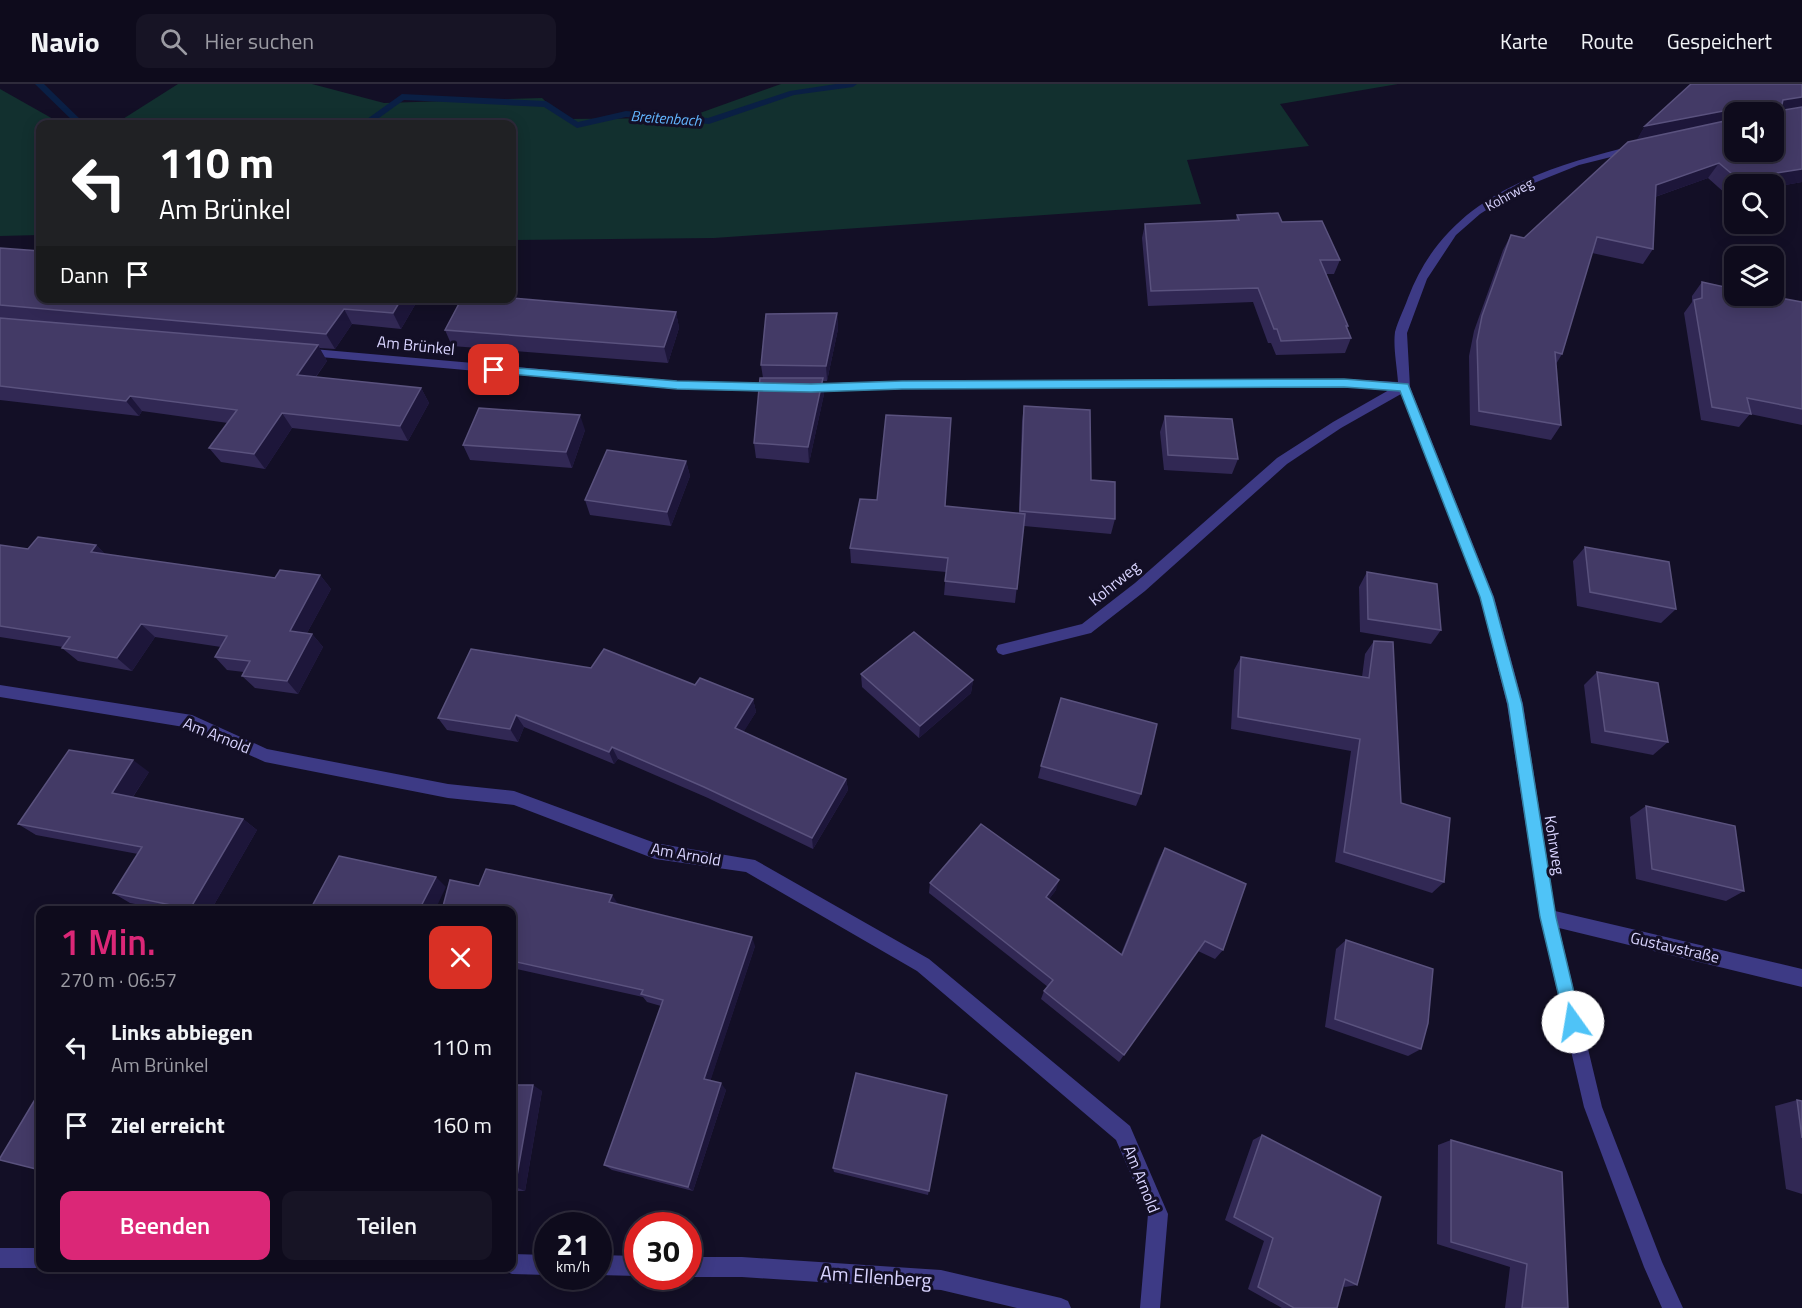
<!DOCTYPE html>
<html lang="de">
<meta charset="utf-8">
<style>
:root{--surface:#0e0b1c;--page:#171425;--text:#f1f3f6;--muted:#9b9ba3;--line:#2e2b3b;--accent:#db2777}
body{margin:0;font-family:"Titillium Web",sans-serif;background:var(--page);color:var(--text);height:100vh;display:flex;flex-direction:column;font-size:22px;white-space:nowrap}
*{box-sizing:border-box;margin:0}
p{font-size:20px;color:var(--muted)}
.icon{flex:none;width:33px;height:33px;fill:none;stroke:currentColor;stroke-width:2;stroke-linecap:round;stroke-linejoin:round}
.map{position:relative;flex:1;overflow:hidden}
.details{position:absolute;left:36px;top:822px;width:480px;height:366px;display:flex;flex-direction:column;background:var(--surface);border-radius:12px;box-shadow:0 3px 15px #0003,0 0 0 2px var(--line)}
.details>*{flex:none}
.hud{position:absolute;left:36px;top:36px;width:480px;height:183px;border-radius:12px;box-shadow:0 3px 15px #0003,0 0 0 2px var(--line);background:#202124;color:#fff;overflow:hidden}
.buttons{position:absolute;left:1724px;top:18px;display:grid;gap:12px}
.buttons a{display:grid;place-items:center;width:60px;height:60px;border-radius:12px;background:var(--surface);box-shadow:0 3px 15px #0003,0 0 0 2px var(--line);font-size:30px}
.speed{position:absolute;left:534px;top:1128px;display:flex;gap:12px;font-size:30px;font-weight:700;text-align:center}
.speed>*{display:grid;place-content:center;width:78px;height:78px;border-radius:50%;background:var(--surface);box-shadow:0 3px 15px #0003,0 0 0 2px var(--line);line-height:1}
.speed small{font-size:15px;font-weight:400}
.speed .limit{border:9px solid #d22;background:#fff;color:#111}
.pin{position:absolute;display:grid;place-items:center;width:51px;height:51px;color:#fff;margin:-26px;border-radius:12px;box-shadow:0 3px 9px #0006}
.me{position:absolute;width:66px;margin:-33px;rotate:347deg;stroke-linejoin:round;filter:drop-shadow(0 0 4px #0008)}
.turn{display:flex;align-items:center;gap:21px;height:126px;padding:0 24px;font-size:27px}
.turn .icon{width:78px;height:78px;stroke-width:2.5}
.turn b{display:block;font-size:42px;line-height:51px}
.then{display:flex;align-items:center;height:57px;padding:0 24px;background:#0003;gap:12px;font-size:22px}
.round{display:grid;place-items:center;flex:none;width:63px;height:63px;border-radius:12px;background:var(--page)}
.summary{display:flex;align-items:center;justify-content:space-between;height:102px;padding:0 24px}
h1{font-size:36px;font-weight:600;line-height:45px;color:var(--accent)}
.action{display:flex;gap:12px;margin-top:auto;padding:12px 24px}
.action a{flex:1;height:69px;border-radius:12px;background:var(--accent);color:#fff;font-size:24px;font-weight:600;line-height:69px;text-align:center}
.action a+a{background:var(--page);color:var(--text)}
ul{padding:0;list-style:none}
li{display:flex;align-items:center;gap:18px;height:78px;padding:0 24px}
li div{flex:1}
li b{display:block;font-size:22px}
li em{font-style:normal}
header{display:flex;align-items:center;gap:36px;box-sizing:border-box;height:84px;padding:0 30px;background:var(--surface);border-bottom:2px solid var(--line)}
header strong{font-size:28px}
nav{display:flex;gap:33px;margin-inline-start:auto;font-size:21px}
.search{width:420px;height:54px;background:var(--page);display:flex;align-items:center;gap:15px;box-sizing:border-box;padding:0 21px;border-radius:12px;color:var(--muted);font-size:22px}
.map>svg:first-child{display:block}
.green{fill:#12302f}
.lines{fill:none;stroke-linecap:round;stroke-linejoin:round}
.stream{fill:#0a1f44;fill-rule:evenodd}
.street{fill:#3d3a85;fill-rule:evenodd}
.wall{fill:#312854;fill-rule:evenodd}
.shaded-wall{fill:#1d163a}
.building{fill:#433a66;stroke:#5a527e;stroke-width:1.5}
.route{fill:#4fc3f7;stroke:#337fa1;stroke-width:1.5}
.labels{text-anchor:middle;dominant-baseline:central;stroke-width:6;stroke-linejoin:round;paint-order:stroke}
.far-street-label{font-size:14px;fill:#d9d4ff;stroke:#130f26}
.far-water-label{font-size:15px;font-style:italic;fill:#62b6ff;stroke:#130f26}
.street-label{font-size:16px;fill:#d9d4ff;stroke:#130f26}
.near-street-label{font-size:20px;fill:#d9d4ff;stroke:#130f26}
</style>
<header>
<strong>Navio</strong>
<div class="search"><svg class="icon" aria-label="search" viewBox="0 0 24 24"><circle cx="10" cy="10" r="6"/><path d="M15 15l6 6"/></svg>Hier suchen</div>
<nav><a>Karte</a><a>Route</a><a>Gespeichert</a></nav>
</header>
<div class="map">
<svg width="1802" height="1224" viewBox="0 0 1802 1224">
<rect width="100%" height="100%" fill="#130f26"/>
<g class="green">
<path d="M178,0h134l72,19 158,-5 22,21 122,-1 95,-34h617l-118,20 29,42 -122,14 14,44 -487,34 -202,2v-116h-397z"/>
<path d="M0,5l62,35h-22v111l-40,1z"/>
</g>
<g class="lines">
<g class="stream">
<path d="M35,0h9l41,40h-9z"/>
<path d="M836,0h21l-4,3 -59,8 -85,29 -83,-7 -49,11 -33,-21 -140,-7 -32,23 -32,1 4,-3 23,-2 35,-25 144,7 32,21 48,-11 82,7 82,-27z"/>
</g>
<g class="street">
<path d="M1635,61l5,3 -1,2 -60,15 -60,24 -39,25 -24,21 -29,44 -20,54 3,54 84,210 29,107 32,207 247,58v18l-243,-59 43,179 60,155 21,46h-21l-18,-41 -60,-160 -44,-190 -33,-213 -27,-107 -79,-203 -60,34 -54,36 -142,127 -54,42 -88,22 -5,-2 -2,-4 2,-4 84,-21 53,-41 142,-125 56,-36 56,-32 -45,-3 -442,2 -97,3 -6,-4 6,-4 97,-3 442,-2 54,3c-1,-15 -5,-35 -3,-50 3,-11 9,-23 13,-34 38,-101 132,-129 227,-153z"/>
<path d="M302,264l375,33 101,3 6,4 -6,4 -101,-3 -379,-34 -2,-3z"/>
<path d="M0,601l192,30 75,34 181,35 66,7 141,52 100,17 174,99 201,167 38,88 -8,94h-20l8,-94 -32,-74 -199,-169 -171,-99 -91,-13 -141,-54 -66,-7 -183,-36 -75,-34 -190,-31z"/>
<path d="M0,1164h40l1,20h-41z"/>
<path d="M512,1170l36,1v20l-36,-1 -7,-3 -2,-3h9z"/>
<path d="M598,1171l40,1v20l-40,-1z"/>
<path d="M688,1173h54l199,13 120,28 7,3 3,7h-54l-76,-18 -199,-13h-54z"/>
</g>
</g>
<g class="wall">
<path d="M1802,0v98l-29,5v-3h-39v9l-7,2 -19,-17 -53,19 -2,52 -10,15 -51,-11 -30,101 -6,10 5,61 -10,15 -81,-15 -1,-69 5,-25 29,-81 8,-15 13,3 113,-98 8,-14zM1734,28h39l-39,40z"/>
<path d="M1237,131l45,7 58,38 -6,14h-8l22,52 -1,3 4,9 -6,15 -69,2 -5,-12h-3l-15,-41 -105,4 -6,-68 3,-14 91,-4z"/>
<path d="M0,164l419,50 -18,31 -49,-5 -17,25 -16,-1 8,13 -11,16 105,11 8,15 -21,38 -116,-13 -27,41 -44,-7 -12,-14 19,-25 -86,-12 -3,5 -139,-16z"/>
<path d="M1702,198l100,20v123l-52,-11 -11,13 -38,-7 -17,-107 8,-11v-6z"/>
<path d="M676,228l3,16 -11,35 -216,-17 -7,-16z"/>
<path d="M837,229l1,16 -11,52h-4l1,13 -15,69 -53,-5 -2,-15 9,-65 -2,-13z"/>
<path d="M1024,322l67,74 24,39 -4,15 -87,-8 -9,77 -71,-8 2,-23 -95,-9 -1,-15 95,-41 74,6 3,-92z"/>
<path d="M1165,332l73,43 -6,15 -68,-4 -4,-38z"/>
<path d="M585,346l-13,38 -102,-8 -7,-15z"/>
<path d="M686,377l4,15 -19,50 -81,-11 -5,-15z"/>
<path d="M0,461l28,4 68,-4 10,10 169,23 45,-3 11,14 -24,44 5,1 11,13 -25,47 -43,-6 -13,-12 2,-4 -17,-2 -12,-13 6,-10 -66,-10 -23,34 -54,-10 -16,-13 1,-1 -63,-10z"/>
<path d="M1585,463l91,62 -15,14 -84,-17 -4,-45z"/>
<path d="M1367,488l74,58 -10,14 -71,-12 -1,-45z"/>
<path d="M1374,557l27,162 43,79 -12,11 -97,-31 16,-111 -120,-22 3,-59 7,-13 121,20 3,-23z"/>
<path d="M1597,588l71,70 -15,13 -62,-12 -7,-58z"/>
<path d="M861,590l112,6 -2,13 -52,45 -57,-51z"/>
<path d="M695,601l58,14 3,13 -13,20 103,47 2,11 -35,59 -105,-51 -90,-39 -4,5 -90,-37 -6,15 -71,-12 -9,-12z"/>
<path d="M1041,682l100,28 -5,12 -98,-28z"/>
<path d="M149,688l-16,25 110,22 14,11 -46,80h-45l-36,-7 -17,-10 25,-39 -102,-19 -18,-11z"/>
<path d="M1646,722l98,85 -18,10 -90,-22 -6,-62z"/>
<path d="M1165,764l58,102 -8,9 -17,-8 -79,111 -78,-63 3,-8 4,-4 -119,-94 1,-10 126,7 -7,9 72,55 38,-95z"/>
<path d="M479,802l139,18 137,42 -45,135 16,9 -33,101 -81,-21 -8,-5 57,-159 -14,-4 -4,-5 -131,-29v-58z"/>
<path d="M1346,856l75,109 -13,7 -83,-29 11,-78z"/>
<path d="M512,1001l30,6 -17,100h-13z"/>
<path d="M947,1011l-19,100 -94,-23 -1,-4z"/>
<path d="M1797,1016l5,1v93l-16,-5 -11,-83z"/>
<path d="M1262,1051l95,150 -12,2 -2,-1 -6,22h-55l-34,-19 16,-48 -39,-21 28,-80z"/>
<path d="M1451,1056l117,168h-63l5,-41 -73,-23 1,-99z"/>
</g>
<g class="shaded-wall">
<path d="M1802,13v12l-29,6 10,-15z"/>
<path d="M1744,23l-4,5h-6v9l-98,20 9,-15z"/>
<path d="M1719,79l-11,15 -62,22 10,-15z"/>
<path d="M1802,85v13l-29,5v-3h-39l4,-5z"/>
<path d="M1734,101v8l-7,2z"/>
<path d="M402,214h17l-18,31 -8,-16z"/>
<path d="M344,225l8,15 -17,25 -9,-15z"/>
<path d="M676,228l3,16 -11,35 -4,-16z"/>
<path d="M837,229l1,16 -11,52 -1,-15z"/>
<path d="M318,261l9,16 -21,29 -9,-15z"/>
<path d="M823,294l1,16 -15,69 -1,-16z"/>
<path d="M421,304l8,15 -21,38 -8,-15z"/>
<path d="M130,312l12,15 -3,5 -13,-15z"/>
<path d="M282,329l10,15 -27,41 -11,-15z"/>
<path d="M580,331l5,15 -13,38 -6,-16z"/>
<path d="M686,377l4,15 -19,50 -4,-14z"/>
<path d="M96,461l14,14 -19,-7z"/>
<path d="M320,491l11,14 -30,55 -11,-13z"/>
<path d="M141,540l14,13 -23,34 -15,-13z"/>
<path d="M312,550l11,13 -25,47 -11,-13z"/>
<path d="M973,596l-2,13 -52,45 1,-12z"/>
<path d="M753,615l3,13 -18,29 -3,-13z"/>
<path d="M516,631l8,12 -6,15 -8,-13z"/>
<path d="M612,663l6,12 -4,5 -5,-12z"/>
<path d="M133,676l16,12 -21,32 -16,-11z"/>
<path d="M846,695l2,11 -35,59 -1,-11z"/>
<path d="M243,735l14,11 -46,80h-19l-2,-1z"/>
<path d="M436,793l10,10 -11,23h-16z"/>
<path d="M1059,796l-3,10 -13,17 3,-10z"/>
<path d="M612,811l7,10 -10,-3z"/>
<path d="M752,853l3,9 -46,139 -5,-6z"/>
<path d="M721,999l5,7 -33,101 -5,-4z"/>
<path d="M533,1001l9,6 -17,100 -10,-4z"/>
</g>
<g class="building">
<path d="M1691,0h111v13l-19,3 -2,8 3,2 18,-3v62l-64,10 -19,-16 -63,22 -3,64 -56,-12 -35,117 -7,-2 6,73 -82,-14 -2,-70 5,-25 29,-81 13,3 104,-96 106,-23v33h39v-40h-27l1,-3 -3,-2 -99,19z"/>
<path d="M1278,129l4,9 40,-1 18,39h-20l28,66h-2l5,12 -70,3 -4,-12h-3l-16,-41 -107,3 -6,-67 94,-4 -2,-5z"/>
<path d="M0,164l40,3v47h362l-9,15 -49,-4 -18,25 -326,-29z"/>
<path d="M1702,198l32,7v7h35l33,6v107l-55,-11 4,16 -39,-7 -18,-107 8,-2z"/>
<path d="M462,214h50l164,14 -12,35 -219,-17z"/>
<path d="M837,229l-11,53 -65,-1 5,-51z"/>
<path d="M0,234l318,27 -21,30 124,13 -21,38 -118,-13 -28,41 -45,-6 28,-38 -107,-14 -4,5 -126,-15z"/>
<path d="M760,294h63l-15,69 -54,-4z"/>
<path d="M1024,322l66,4 1,70 24,2v37l-95,-8z"/>
<path d="M479,324l101,7 -14,37 -103,-7z"/>
<path d="M886,331l65,3 -6,88 80,8 -8,75 -72,-8 3,-23 -98,-10 10,-49 17,1z"/>
<path d="M1165,332l67,3 6,40 -70,-4z"/>
<path d="M607,366l79,11 -19,51 -82,-12z"/>
<path d="M38,453l58,8 -5,7 184,26 5,-8 40,5 -30,56 22,3 -25,47 -45,-5 8,-15 -35,-4 12,-21 -86,-12 -24,34 -55,-10 8,-11 -70,-11v-81l28,4z"/>
<path d="M1585,463l84,15 7,47 -86,-17z"/>
<path d="M1367,488l70,12 4,46 -73,-11z"/>
<path d="M914,548l59,48 -53,46 -59,-52z"/>
<path d="M1374,557l19,1 8,161 49,15 -6,64 -100,-30 16,-113 -122,-22 3,-60 128,21z"/>
<path d="M471,565l120,19 13,-19 91,36 5,-7 53,21 -18,29 111,51 -34,59 -108,-51 -92,-40 -3,5 -93,-37 -6,14 -72,-11z"/>
<path d="M1597,588l61,11 10,59 -63,-11z"/>
<path d="M1061,614l96,26 -16,70 -100,-28z"/>
<path d="M69,666l64,10 -21,33 131,26 -53,90 -77,-16 29,-46 -124,-23z"/>
<path d="M1646,722l89,20 9,65 -92,-22z"/>
<path d="M981,740l78,56 -13,17 76,58 43,-107 81,36 -23,66 -18,-9 -81,114 -80,-64 9,-11 -123,-97z"/>
<path d="M339,772l97,21 -17,33h-109z"/>
<path d="M486,785l126,26 -3,7 143,35 -48,142 17,4 -33,104 -84,-22 59,-165 -22,-6 2,-4 -131,-29v-51h-70l8,-30 29,6z"/>
<path d="M1346,856l87,29 -5,54 -7,26 -86,-30z"/>
<path d="M856,989l91,22 -18,96 -96,-23z"/>
<path d="M512,1001h21l-18,102h-3z"/>
<path d="M40,1007v79l-40,-10v-2z"/>
<path d="M1797,1016l5,1v37z"/>
<path d="M1262,1051l119,62 -24,88 -12,-6 -8,29h-43l-36,-21 15,-49 -39,-21z"/>
<path d="M1451,1056l111,32 6,136h-46l5,-44 -76,-22z"/>
</g>
<path class="route" d="M494,282l183,15 134,3 91,-3 442,-2 64,5 85,213 29,107 34,213 25,105 -2,6 -6,2 -6,-2 -2,-6 -25,-105 -32,-213 -28,-107 -80,-206 -56,-4 -442,2 -91,3 -134,-3 -187,-17 -1,-2z"/>
<g class="labels">
<g class="far-street-label">
<text transform="translate(1509 110) rotate(-29)">Kohrweg</text>
</g>
<g class="far-water-label">
<text transform="translate(666 34) rotate(4)">Breitenbach</text>
</g>
<g class="street-label">
<text transform="translate(416 261) rotate(6)">Am Brünkel</text>
<text transform="translate(1114 499) rotate(-39)">Kohrweg</text>
<text transform="translate(217 651) rotate(22)">Am Arnold</text>
<text transform="translate(1555 761) rotate(81)">Kohrweg</text>
<text transform="translate(686 770) rotate(10)">Am Arnold</text>
<text transform="translate(1675 863) rotate(13)">Gustavstraße</text>
<text transform="translate(1142 1095) rotate(68)">Am Arnold</text>
</g>
<g class="near-street-label">
<text transform="translate(876 1192) rotate(4)">Am Ellenberg</text>
</g>
</g>
</svg>
<div class="buttons">
<a><svg class="icon" aria-label="sound" viewBox="0 0 24 24"><path d="M4 9h4l5-4v14l-5-4H4zM17 9q2 3 0 6"/></svg></a>
<a><svg class="icon" aria-label="search" viewBox="0 0 24 24"><circle cx="10" cy="10" r="6"/><path d="M15 15l6 6"/></svg></a>
<a><svg class="icon" aria-label="layers" viewBox="0 0 24 24"><path d="M12 4l9 5-9 5-9-5zM3 14l9 5 9-5"/></svg></a>
</div>
<div class="speed"><div>21<small>km/h</small></div><div class="limit">30</div></div>
<div class="pin" style="left:494px;top:286px;background:#d93025"><svg class="icon" aria-label="arrive" viewBox="0 0 24 24"><path d="M6 21V4h12l-3 4 3 4H6"/></svg></div>
<svg class="me" style="left:1573px;top:938px" viewBox="-20 -20 40 40"><circle r="19" fill="#fff"/><path d="M0-13L10 11 0 6-10 11z" fill="#4fc3f7"/></svg>
<div class="hud">
<div class="turn"><svg class="icon" aria-label="left" viewBox="0 0 24 24"><path d="M17 20v-9H6M10 6l-5 5 5 5"/></svg><div><b>110 m</b>Am Brünkel</div></div>
<div class="then">Dann<svg class="icon" aria-label="arrive" viewBox="0 0 24 24"><path d="M6 21V4h12l-3 4 3 4H6"/></svg></div>
</div>
<section class="details">
<div class="summary"><div><h1>1 Min.</h1><p>270 m · 06:57</p></div><a class="round" style="background:#d93025;color:#fff"><svg class="icon" aria-label="close" viewBox="0 0 24 24"><path d="M6 6l12 12M18 6L6 18"/></svg></a></div>
<ul>
<li><svg class="icon" aria-label="left" viewBox="0 0 24 24"><path d="M17 20v-9H6M10 6l-5 5 5 5"/></svg><div><b>Links abbiegen</b><p>Am Brünkel</p></div><em>110 m</em></li>
<li><svg class="icon" aria-label="arrive" viewBox="0 0 24 24"><path d="M6 21V4h12l-3 4 3 4H6"/></svg><div><b>Ziel erreicht</b></div><em>160 m</em></li>
</ul>
<div class="action"><a>Beenden</a><a>Teilen</a></div>
</section>
</div>
